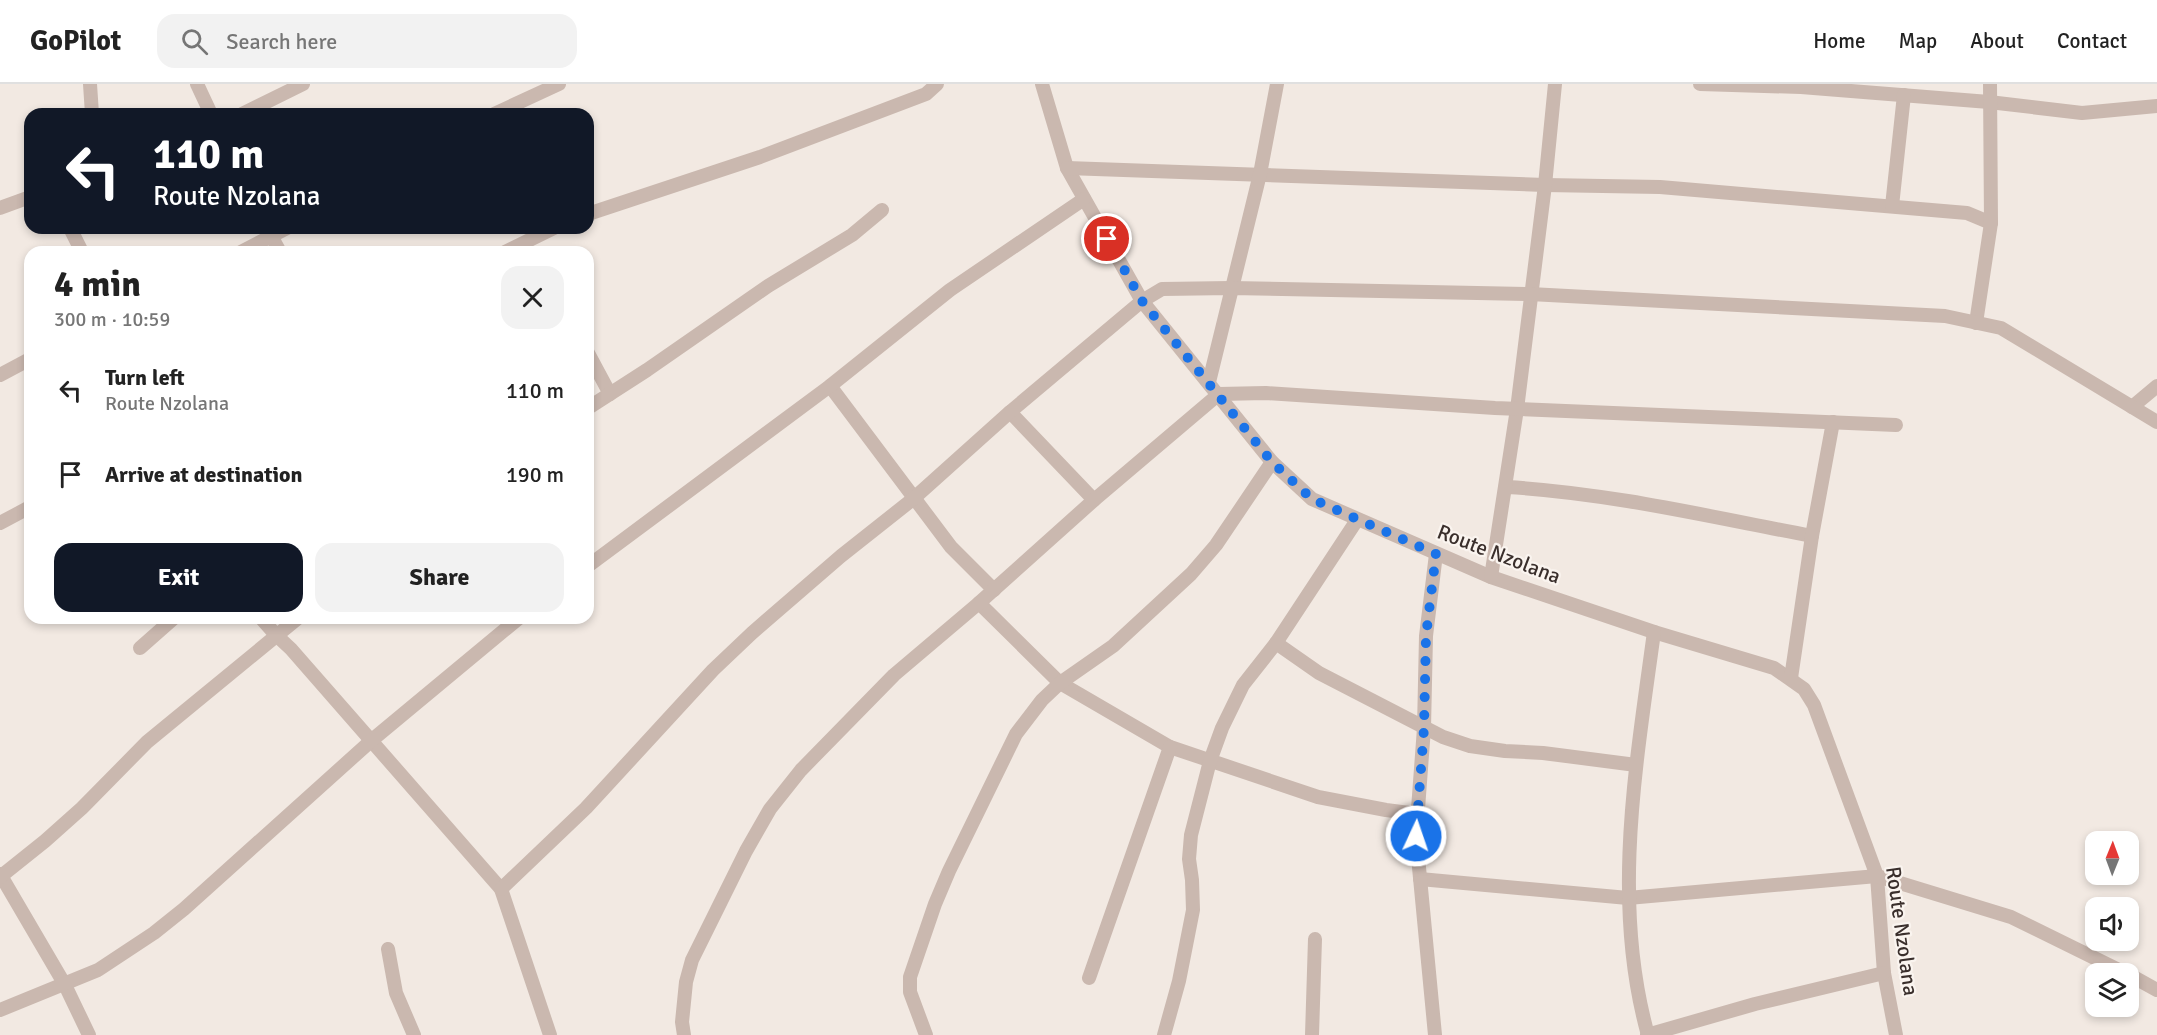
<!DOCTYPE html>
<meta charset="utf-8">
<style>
:root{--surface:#fff;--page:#f2f2f2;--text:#222;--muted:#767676;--line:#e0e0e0;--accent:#111827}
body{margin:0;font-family:Signika,sans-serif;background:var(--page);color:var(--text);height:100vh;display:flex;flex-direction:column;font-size:22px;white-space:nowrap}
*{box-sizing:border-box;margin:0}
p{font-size:20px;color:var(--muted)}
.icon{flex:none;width:33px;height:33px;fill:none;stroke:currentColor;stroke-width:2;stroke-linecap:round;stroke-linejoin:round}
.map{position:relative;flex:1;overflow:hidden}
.side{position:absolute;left:24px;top:162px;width:570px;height:378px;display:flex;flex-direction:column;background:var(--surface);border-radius:18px;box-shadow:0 3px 9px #0003}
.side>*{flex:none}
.hud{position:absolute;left:24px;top:24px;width:570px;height:126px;border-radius:18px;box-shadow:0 3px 9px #0003;background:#111827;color:#fff;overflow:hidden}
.needle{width:39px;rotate:1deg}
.buttons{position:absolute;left:2085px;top:747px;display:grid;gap:12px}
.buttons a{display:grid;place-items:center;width:54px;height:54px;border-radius:12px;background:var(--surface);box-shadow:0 3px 9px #0003;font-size:30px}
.pin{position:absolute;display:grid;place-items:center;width:51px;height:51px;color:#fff;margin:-26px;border:3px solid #fff;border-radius:50%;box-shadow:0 2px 6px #0007}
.me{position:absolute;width:66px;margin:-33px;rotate:3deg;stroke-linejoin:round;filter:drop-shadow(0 0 4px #0008)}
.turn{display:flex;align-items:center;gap:21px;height:126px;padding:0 30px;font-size:27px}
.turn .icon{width:78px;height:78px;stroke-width:2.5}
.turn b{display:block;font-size:42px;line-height:51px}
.round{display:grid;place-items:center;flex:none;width:63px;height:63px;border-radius:18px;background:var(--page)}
.head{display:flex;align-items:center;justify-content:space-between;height:102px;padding:0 30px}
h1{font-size:36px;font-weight:700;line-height:45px}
.primary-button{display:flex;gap:12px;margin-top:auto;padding:12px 30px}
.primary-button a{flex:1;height:69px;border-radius:18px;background:var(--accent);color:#fff;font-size:24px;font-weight:700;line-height:69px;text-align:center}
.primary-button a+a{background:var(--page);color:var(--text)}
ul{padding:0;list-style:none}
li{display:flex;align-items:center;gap:18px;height:84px;padding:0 30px}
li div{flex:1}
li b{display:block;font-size:22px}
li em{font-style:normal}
header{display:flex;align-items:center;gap:36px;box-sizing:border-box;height:84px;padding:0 30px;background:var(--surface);border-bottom:2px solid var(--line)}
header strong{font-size:28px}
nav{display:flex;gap:33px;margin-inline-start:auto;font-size:21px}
.search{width:420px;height:54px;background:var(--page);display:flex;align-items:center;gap:15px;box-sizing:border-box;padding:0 21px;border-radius:18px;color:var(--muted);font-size:22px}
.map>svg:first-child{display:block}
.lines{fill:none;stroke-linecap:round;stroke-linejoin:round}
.street{stroke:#cab8af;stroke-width:14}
.route{stroke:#1a73e8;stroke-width:10;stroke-dasharray:0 18}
.labels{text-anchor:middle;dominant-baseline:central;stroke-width:4.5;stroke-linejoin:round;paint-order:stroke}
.street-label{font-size:21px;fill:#3a2f2c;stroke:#faf4ef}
</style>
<header>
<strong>GoPilot</strong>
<div class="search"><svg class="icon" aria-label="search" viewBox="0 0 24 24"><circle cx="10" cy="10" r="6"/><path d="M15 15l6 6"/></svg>Search here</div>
<nav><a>Home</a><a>Map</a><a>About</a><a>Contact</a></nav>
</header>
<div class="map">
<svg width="2157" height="951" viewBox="0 0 2157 951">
<rect width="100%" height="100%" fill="#f2e9e2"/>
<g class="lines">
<g class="street">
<path d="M90,0l2,30"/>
<path d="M197,0l14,30"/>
<path d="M1042,0l25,84 75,133 130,161 40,37 179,78 163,55 120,36 30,21 10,16 63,171 7,97 12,62"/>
<path d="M1700,0l101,3 188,15 93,11 75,-7"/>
<path d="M242,30l61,-30"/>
<path d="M494,30l65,-30"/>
<path d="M1067,84l478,17 115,2 307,26 24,10"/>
<path d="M1892,122l12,-111"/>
<path d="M0,124l30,-11"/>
<path d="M588,130l172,-57 166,-63 11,-10"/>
<path d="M70,144l12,24"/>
<path d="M268,146l12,22"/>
<path d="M241,168l46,-24"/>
<path d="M505,168l49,-24"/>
<path d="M1976,239l15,-100 -1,-139"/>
<path d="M588,269l22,41"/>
<path d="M0,291l30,-16"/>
<path d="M1209,298l51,-208 17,-90"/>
<path d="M830,302l121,161 43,43"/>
<path d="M2132,323l25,-21"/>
<path d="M588,324l59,-38 121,-84 84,-51 30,-25"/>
<path d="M1010,328l84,88"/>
<path d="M1507,403c103,6 204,30 305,49"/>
<path d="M0,439l30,-16"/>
<path d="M588,482l242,-180 120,-96 134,-91"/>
<path d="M1491,493l26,-168 28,-224 10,-101"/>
<path d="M979,519l81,80 110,64 148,50 68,13 31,4"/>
<path d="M261,534l15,17 15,14 210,240 49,146"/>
<path d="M1276,559l43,30 124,64 27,9 35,5 38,2 93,12"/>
<path d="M140,564l34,-30"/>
<path d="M1791,594l21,-142 21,-114"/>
<path d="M0,790l65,111 24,50"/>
<path d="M0,793l45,-36 37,-33 65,-66 151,-124"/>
<path d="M1420,795l208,19 249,-22 134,41 116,57"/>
<path d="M501,805l85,-81 127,-138 39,-37 89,-77 72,-57 97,-87 132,-111 20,-12 69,-1 299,6 415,22 56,12 156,94"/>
<path d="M388,865l8,44 18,42"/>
<path d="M2128,890l29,16"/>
<path d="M1089,894l81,-231"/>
<path d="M0,926l98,-40 56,-37 30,-24 188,-169 147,-122"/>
<path d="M684,951l-2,-13 4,-40 6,-22 54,-109 24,-42 31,-39 93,-95 85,-72 115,-103 125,-106 47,-1 229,15 401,17"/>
<path d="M926,951l-16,-43v-15l25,-73 14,-33 67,-137 26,-34 18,-17 53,-37 78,-72 25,-29 56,-83"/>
<path d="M1164,951l15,-54 14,-71 -1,-30 -3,-21 2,-24 19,-74 12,-33 21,-43 33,-42 81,-123"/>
<path d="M1312,951l3,-96"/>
<path d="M1435,951l-19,-199 8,-108 2,-92 10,-82"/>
<path d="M1647,951l108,-31 129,-31"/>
<path d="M1648,951c-37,-132 -12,-270 6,-403"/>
</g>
</g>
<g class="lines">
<path class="route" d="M1107,155l35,62 130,161 40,37 124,55 -10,82 -2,92 -8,108"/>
</g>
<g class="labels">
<g class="street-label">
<text transform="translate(1499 470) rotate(21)">Route Nzolana</text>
<text transform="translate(1902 847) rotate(82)">Route Nzolana</text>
</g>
</g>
</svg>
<div class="buttons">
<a><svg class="needle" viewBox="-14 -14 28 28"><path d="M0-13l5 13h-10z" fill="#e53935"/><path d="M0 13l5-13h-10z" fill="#767676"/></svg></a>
<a><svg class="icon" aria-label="sound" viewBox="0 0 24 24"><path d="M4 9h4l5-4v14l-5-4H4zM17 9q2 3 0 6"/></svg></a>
<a><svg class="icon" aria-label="layers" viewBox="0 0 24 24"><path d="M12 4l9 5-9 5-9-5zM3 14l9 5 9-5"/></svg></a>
</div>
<div class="pin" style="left:1107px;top:155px;background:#d93025"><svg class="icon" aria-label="arrive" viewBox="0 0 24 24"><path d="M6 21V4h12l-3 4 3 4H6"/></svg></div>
<svg class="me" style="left:1416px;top:752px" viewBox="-20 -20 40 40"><circle r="17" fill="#1a73e8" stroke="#fff" stroke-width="3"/><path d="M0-11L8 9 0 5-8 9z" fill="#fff"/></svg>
<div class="hud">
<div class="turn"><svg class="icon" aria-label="left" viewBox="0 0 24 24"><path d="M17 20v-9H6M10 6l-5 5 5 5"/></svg><div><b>110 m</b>Route Nzolana</div></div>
</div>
<section class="side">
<div class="head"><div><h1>4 min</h1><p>300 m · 10:59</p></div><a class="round"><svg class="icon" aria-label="close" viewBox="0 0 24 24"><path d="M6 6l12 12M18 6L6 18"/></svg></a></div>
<ul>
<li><svg class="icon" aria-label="left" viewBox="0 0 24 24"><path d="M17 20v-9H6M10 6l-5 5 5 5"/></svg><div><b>Turn left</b><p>Route Nzolana</p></div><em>110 m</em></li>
<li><svg class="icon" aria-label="arrive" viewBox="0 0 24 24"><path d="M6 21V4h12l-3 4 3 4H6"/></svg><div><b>Arrive at destination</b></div><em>190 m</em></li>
</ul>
<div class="primary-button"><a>Exit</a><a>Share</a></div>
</section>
</div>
